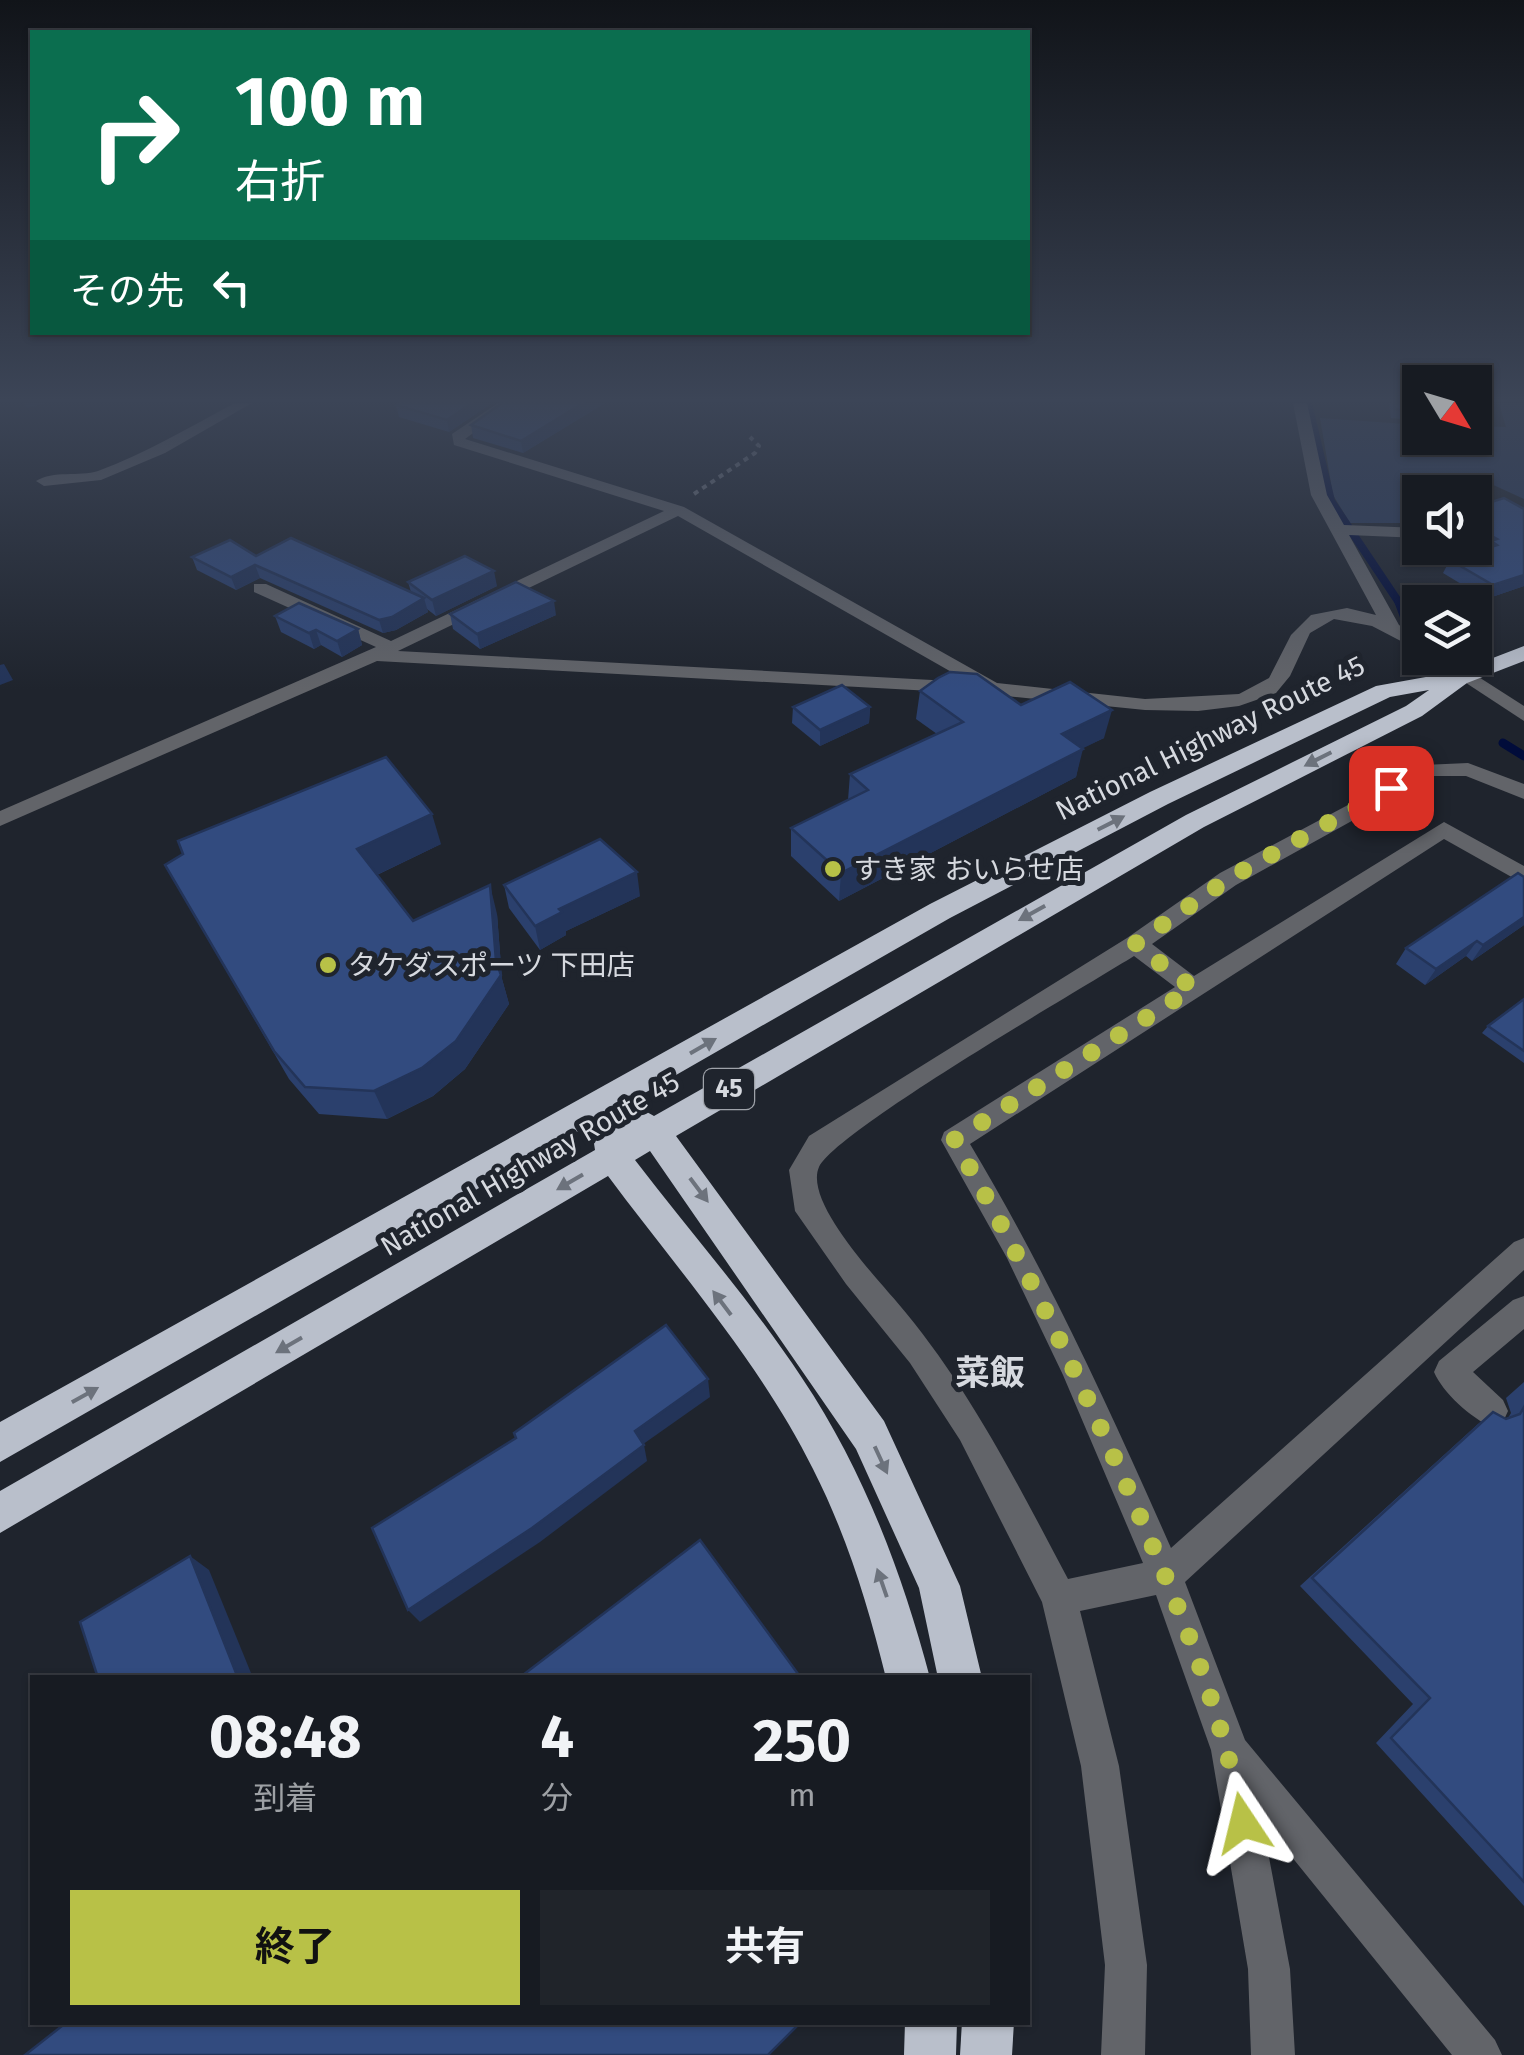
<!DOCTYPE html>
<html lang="ja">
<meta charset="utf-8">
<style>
:root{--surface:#171b22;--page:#20242a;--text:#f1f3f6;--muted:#9ea1a5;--line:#363940;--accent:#b8c147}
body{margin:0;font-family:"Fira Sans","Noto Sans JP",sans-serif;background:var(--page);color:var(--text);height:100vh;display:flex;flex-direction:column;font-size:38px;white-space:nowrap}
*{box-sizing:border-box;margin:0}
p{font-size:32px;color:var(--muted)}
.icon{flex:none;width:55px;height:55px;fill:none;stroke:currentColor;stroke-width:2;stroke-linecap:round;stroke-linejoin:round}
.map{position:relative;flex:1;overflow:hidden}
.drawer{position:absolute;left:30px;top:1675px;width:1000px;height:350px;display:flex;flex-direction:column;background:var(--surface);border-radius:0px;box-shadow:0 2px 8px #0004,0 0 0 2px var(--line)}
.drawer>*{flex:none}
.guide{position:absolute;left:30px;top:30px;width:1000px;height:305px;border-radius:0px;box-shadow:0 2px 8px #0004,0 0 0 2px var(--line);background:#0b6e4f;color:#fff;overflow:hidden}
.needle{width:65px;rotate:128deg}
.fabs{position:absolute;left:1402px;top:365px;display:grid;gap:20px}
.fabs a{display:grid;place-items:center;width:90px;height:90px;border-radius:0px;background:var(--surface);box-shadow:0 2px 8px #0004,0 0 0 2px var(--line);font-size:50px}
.pin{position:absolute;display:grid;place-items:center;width:85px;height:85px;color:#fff;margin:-42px;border-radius:20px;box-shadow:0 5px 15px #0006}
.me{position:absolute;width:110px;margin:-55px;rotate:350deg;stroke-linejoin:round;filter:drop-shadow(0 0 8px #0008)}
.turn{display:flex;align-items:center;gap:35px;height:210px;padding:0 40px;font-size:45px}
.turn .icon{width:130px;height:130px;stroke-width:2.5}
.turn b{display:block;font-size:70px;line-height:85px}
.then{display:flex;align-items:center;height:95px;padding:0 40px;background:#0003;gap:20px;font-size:38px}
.eta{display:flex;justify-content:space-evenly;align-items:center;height:170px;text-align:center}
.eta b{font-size:60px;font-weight:700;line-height:70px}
.button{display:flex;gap:20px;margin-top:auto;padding:20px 40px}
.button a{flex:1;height:115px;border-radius:0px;background:var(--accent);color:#111;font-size:40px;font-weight:700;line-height:115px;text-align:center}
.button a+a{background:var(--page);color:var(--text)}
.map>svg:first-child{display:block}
.green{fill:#2b3b5c}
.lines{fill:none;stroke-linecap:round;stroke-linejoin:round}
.stream-far1{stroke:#010c3a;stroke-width:8}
.stream{stroke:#010c3a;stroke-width:9}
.path{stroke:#767a82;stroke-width:4;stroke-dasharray:5 5;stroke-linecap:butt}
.minor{fill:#626469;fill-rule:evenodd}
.highway{fill:#b9bfcb;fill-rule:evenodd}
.wall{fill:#2b406d}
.shaded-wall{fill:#233459}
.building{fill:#324b7f;stroke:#233459;stroke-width:2.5}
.oneway{fill:#6c727c}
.route{stroke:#b8c147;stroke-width:18;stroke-dasharray:0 32.4}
.poi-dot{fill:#b8c147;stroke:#1f242d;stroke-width:4}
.labels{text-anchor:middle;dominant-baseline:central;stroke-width:10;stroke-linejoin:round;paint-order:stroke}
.shield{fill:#1f242d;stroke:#9fa3aa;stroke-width:2.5}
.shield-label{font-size:25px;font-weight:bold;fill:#d6d9df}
.street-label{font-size:28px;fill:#d6d9df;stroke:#1f242d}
.poi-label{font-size:28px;fill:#d6d9df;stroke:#1f242d;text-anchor:start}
.near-neighbourhood-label{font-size:35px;font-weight:bold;fill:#d6d9df;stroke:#1f242d}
</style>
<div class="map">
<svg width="1524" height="2055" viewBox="0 0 1524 2055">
<rect width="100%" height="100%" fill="#1f242d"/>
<path class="green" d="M1499,403h25v96l-35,-16 -17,9h-52v31h-70l-17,-28 -13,-77 100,7v13h55v-12l31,1z"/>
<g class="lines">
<path class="stream-far1" d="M1308,403l23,98 69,103"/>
<g class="stream">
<path d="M1399,602l6,16"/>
<path d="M1503,743l21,13"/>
</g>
<path class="path" d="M694,494l61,-41 4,-7 -9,-9"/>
<g class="minor">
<path d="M235,403h17l-87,50 -64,27 -57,6 -8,-5c17,-11 43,-4 62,-10 48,-18 92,-44 137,-68z"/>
<path d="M498,403h16l-49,36 219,68 313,176 148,16 94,-5 30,-16 22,-43 20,-20 36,-7 29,7 -65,-120 -18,-92h14l20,92 17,30 76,3v10l-71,-3 50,90 21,13v13l-48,-25 -38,-7 -24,14 -20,43 -14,17 -37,13 -41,5 -53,-1 -158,-16 -610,-33 -377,165v-15l376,-164 -122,-55v-8h12l125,57 273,-130 -210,-66 -2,-11zM678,516l291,166 -571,-31z"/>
<path d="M1428,658h21l75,48v15z"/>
<path d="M1468,763l56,21v15l-58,-23h-33l-197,109 -84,59 42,32 250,-154 80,44v18l-80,-45 -474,305c78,130 140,266 201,404l343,-306 10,-4v32l-339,312 60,158 250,300 7,15h-50l-190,-235 28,149 5,86h-44l-3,-86 -37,-219 -55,-155 -76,16 39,155 28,199 -2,90h-44l4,-90 -24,-199 -39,-164 -82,-162 -50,-77 -64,-79 -51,-73 -6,-41 20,-34 318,-198 93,-65 203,-108zM1134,956l41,31 -231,145 -3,8 66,118 56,117 80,188 -75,16c-52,-98 -100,-194 -172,-278 -22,-26 -92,-100 -77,-134 18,-37 264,-179 315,-211z"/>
<path d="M1524,1296v33l-51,43 30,28 5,11 -5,11 -11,5c-21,-9 -49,-34 -58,-55l5,-11 74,-61z"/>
</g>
<g class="highway">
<path d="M1524,646v15l-57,22 -45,33 -218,111 -528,309 208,285 76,165 22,92h-44l-19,-90 -63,-139 -206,-298 -15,9c55,72 117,142 167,218 61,91 100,194 128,300h-44c-18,-73 -39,-142 -73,-209 -52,-105 -135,-199 -205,-293l-608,357v-42l595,-341 -4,-26 -591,338v-40l930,-518 220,-112 226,-106 83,-15zM1429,690l-23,16 -220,109 -532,301 -25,-14 321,-184 218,-114 222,-107z"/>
<path d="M905,2022h52l-1,33h-52z"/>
<path d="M962,2022h52l-2,33h-52z"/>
</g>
</g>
<g class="wall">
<path d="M400,403h92l-43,29 -50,-15 -3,-12z"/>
<path d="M605,403l-82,50 -50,-15 -2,-13z"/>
<path d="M1389,403h31v18l-29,-3z"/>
<path d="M1475,403l7,11 -5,9h-2z"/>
<path d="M1504,498l20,88 -38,13 -43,-26 7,-13 34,-11 -9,-5v-37z"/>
<path d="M256,556l155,36 -3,-10 89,4 -61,30 -9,-7 1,3 -32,18 -13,3 -123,-55 -24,12 -39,-20 -5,-13z"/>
<path d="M450,614l106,1 -76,34 -27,-20z"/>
<path d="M275,616l83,13 4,16 -20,12 -21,-12 -7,4 -33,-17z"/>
<path d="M920,691l101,14 83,33 -22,10 -6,29 -237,124 -48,-45v-28l57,-28 2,-26 87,-40 -21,-15z"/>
<path d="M793,707h77l-1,16 -49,23 -28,-23z"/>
<path d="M441,844l-64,31 36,46 84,-7 5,65 7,25 -44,65 -32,27 -46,23 -68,-5 -30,-35 -124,-214z"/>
<path d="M504,885l136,11 -74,35v4l-26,15 -31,-42z"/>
<path d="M1524,925l-52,36 -6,-5 -41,29 -29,-21 10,-16z"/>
<path d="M1524,999v64l-42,-30 6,-7z"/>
<path d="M1524,1382v524l-148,-163 37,-39 -113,-118 178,-162 15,-12 13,7 2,-1 3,-5 -5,-15z"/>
</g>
<g class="shaded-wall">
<path d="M24,403h22l-19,5z"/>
<path d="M472,403h20l-43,29 -2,-12z"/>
<path d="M583,403h22l-82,50 -2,-12z"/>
<path d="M255,565l5,13 -24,12 -5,-13z"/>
<path d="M494,571l3,15 -61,30 -4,-16z"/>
<path d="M1524,575v11l-38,13 7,-14z"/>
<path d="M424,598l4,14 -32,18 -13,3 -4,-13z"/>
<path d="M554,601l2,14 -76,34 -3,-15z"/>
<path d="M358,629l4,16 -20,12 -5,-16z"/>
<path d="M316,630l5,15 -7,4 -5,-16z"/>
<path d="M4,664l9,16 -13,5v-20z"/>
<path d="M870,707l-1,16 -49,23v-16z"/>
<path d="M1112,710l-8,28 -49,24 7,-28z"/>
<path d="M1083,749l-7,28 -237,124 2,-28z"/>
<path d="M432,814l9,30 -73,35 -11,-30z"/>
<path d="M637,872l3,24 -74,35v4l-26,15 -5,-24 24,-17z"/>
<path d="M490,885l7,29 5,65 7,25 -44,65 -32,27 -46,23 -13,-28 122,-130z"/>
<path d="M1524,917v8l-52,36 11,-16z"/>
<path d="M1477,941l-11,15 -41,29 11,-16z"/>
<path d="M708,1379l2,18 -71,50 -4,-16z"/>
<path d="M644,1445l3,16 -107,81 -120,80 -12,-12z"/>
<path d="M190,1556l19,14 44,108h-15z"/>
</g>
<g class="building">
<path d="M400,403h72l-25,17 -51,-15z"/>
<path d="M502,403h81l-62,38 -50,-16z"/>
<path d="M1394,403h26v8l-25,-2z"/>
<path d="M1475,403h8l-1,11 -7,-1z"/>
<path d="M1504,498l20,11v66l-31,10 -43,-25 47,-15 -6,-4 6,-2 -22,-12v-20z"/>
<path d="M291,538l133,60 -32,19 -13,3 -124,-55 -24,12 -39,-20 38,-17 26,16z"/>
<path d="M465,556l29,15 -62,29 -24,-18z"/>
<path d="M516,582l38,19 -77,33 -27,-20z"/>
<path d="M299,603l59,26 -21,12 -21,-11 -7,3 -34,-17z"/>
<path d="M950,672l27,2 44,31 49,-23 42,28 -50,24 21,15 -242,124 -50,-45 77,-38 -18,-16 113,-52 -43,-31 18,-13z"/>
<path d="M842,685l28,22 -50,23 -27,-23z"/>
<path d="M386,757l46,57 -75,35 56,72 77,-36 6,76 5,14 -45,66 -34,27 -48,23 -69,-4 -31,-36 -109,-186 18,-11 -5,-13z"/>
<path d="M600,839l37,33 -78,37 3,3 -27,14 -31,-41z"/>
<path d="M1518,873l6,4v40l-41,28 -6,-4 -41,28 -30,-21z"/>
<path d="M1524,999v52l-36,-25z"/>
<path d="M666,1325l42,54 -73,52 9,14 -112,83 -124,82 -36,-82 144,-90 -2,-5z"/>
<path d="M1524,1407v475l-133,-144 39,-40 -118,-120 181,-166 13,7 14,-5z"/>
<path d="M700,1540l101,138h-282z"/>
<path d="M190,1556l48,122h-140l-18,-56z"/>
<path d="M67,2022h734l-33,33h-743z"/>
</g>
<defs><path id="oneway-solid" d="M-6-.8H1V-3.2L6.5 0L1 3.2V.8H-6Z" transform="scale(2.5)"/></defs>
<g class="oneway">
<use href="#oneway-solid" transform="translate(1318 759) rotate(153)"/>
<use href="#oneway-solid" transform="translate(1111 823) rotate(-27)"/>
<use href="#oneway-solid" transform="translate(1032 913) rotate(151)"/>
<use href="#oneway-solid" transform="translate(703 1046) rotate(-30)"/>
<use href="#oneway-solid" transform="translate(570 1182) rotate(150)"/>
<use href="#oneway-solid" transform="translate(699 1190) rotate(53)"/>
<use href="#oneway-solid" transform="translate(722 1303) rotate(-127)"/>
<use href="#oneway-solid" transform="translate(289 1345) rotate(150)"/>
<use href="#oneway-solid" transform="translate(85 1395) rotate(-29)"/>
<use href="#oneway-solid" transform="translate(881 1460) rotate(65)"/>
<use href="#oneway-solid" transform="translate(882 1583) rotate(-109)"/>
</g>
<linearGradient id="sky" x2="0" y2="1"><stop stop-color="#111419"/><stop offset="0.58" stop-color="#3c4557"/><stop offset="1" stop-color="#3c4557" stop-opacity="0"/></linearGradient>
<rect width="1524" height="690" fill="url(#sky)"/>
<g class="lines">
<path class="route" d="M1243,1823c-20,-110 -63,-214 -107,-316 -55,-126 -113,-248 -182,-367l239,-152 -58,-44 93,-65 163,-91"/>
</g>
<g class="poi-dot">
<circle cx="833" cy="869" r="10"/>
<circle cx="328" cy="965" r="10"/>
</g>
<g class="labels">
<rect class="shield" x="704" y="1069" width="50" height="40" rx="8"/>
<g class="shield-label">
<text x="729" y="1089">45</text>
</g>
<g class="street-label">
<text transform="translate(1210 738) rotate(-26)">National Highway Route 45</text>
<text transform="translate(530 1164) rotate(-30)">National Highway Route 45</text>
</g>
<g class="poi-label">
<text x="853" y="869">すき家 おいらせ店</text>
<text x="348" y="965">タケダスポーツ 下田店</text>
</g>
<g class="near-neighbourhood-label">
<text x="990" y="1373">菜飯</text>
</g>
</g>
</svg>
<div class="fabs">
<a><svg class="needle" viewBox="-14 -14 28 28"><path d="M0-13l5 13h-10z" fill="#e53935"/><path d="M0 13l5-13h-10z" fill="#9ea1a5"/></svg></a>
<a><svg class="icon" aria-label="sound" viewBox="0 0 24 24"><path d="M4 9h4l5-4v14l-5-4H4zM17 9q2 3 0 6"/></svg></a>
<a><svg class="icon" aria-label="layers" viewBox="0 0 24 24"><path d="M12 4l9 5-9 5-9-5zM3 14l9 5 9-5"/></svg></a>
</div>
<div class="pin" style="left:1391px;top:788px;background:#d93025"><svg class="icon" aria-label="arrive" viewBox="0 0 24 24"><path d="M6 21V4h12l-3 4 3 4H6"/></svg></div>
<svg class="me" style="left:1243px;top:1823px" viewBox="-20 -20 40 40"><path d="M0-17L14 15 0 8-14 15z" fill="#b8c147" stroke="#fff" stroke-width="4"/></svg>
<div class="guide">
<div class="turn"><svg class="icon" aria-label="right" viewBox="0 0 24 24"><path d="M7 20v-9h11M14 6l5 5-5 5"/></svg><div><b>100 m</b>右折</div></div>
<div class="then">その先<svg class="icon" aria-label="left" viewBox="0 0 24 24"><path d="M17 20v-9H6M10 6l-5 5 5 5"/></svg></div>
</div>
<section class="drawer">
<div class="eta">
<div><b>08:48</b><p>到着</p></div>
<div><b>4</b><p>分</p></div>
<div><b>250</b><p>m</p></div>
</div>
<div class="button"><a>終了</a><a>共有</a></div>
</section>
</div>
